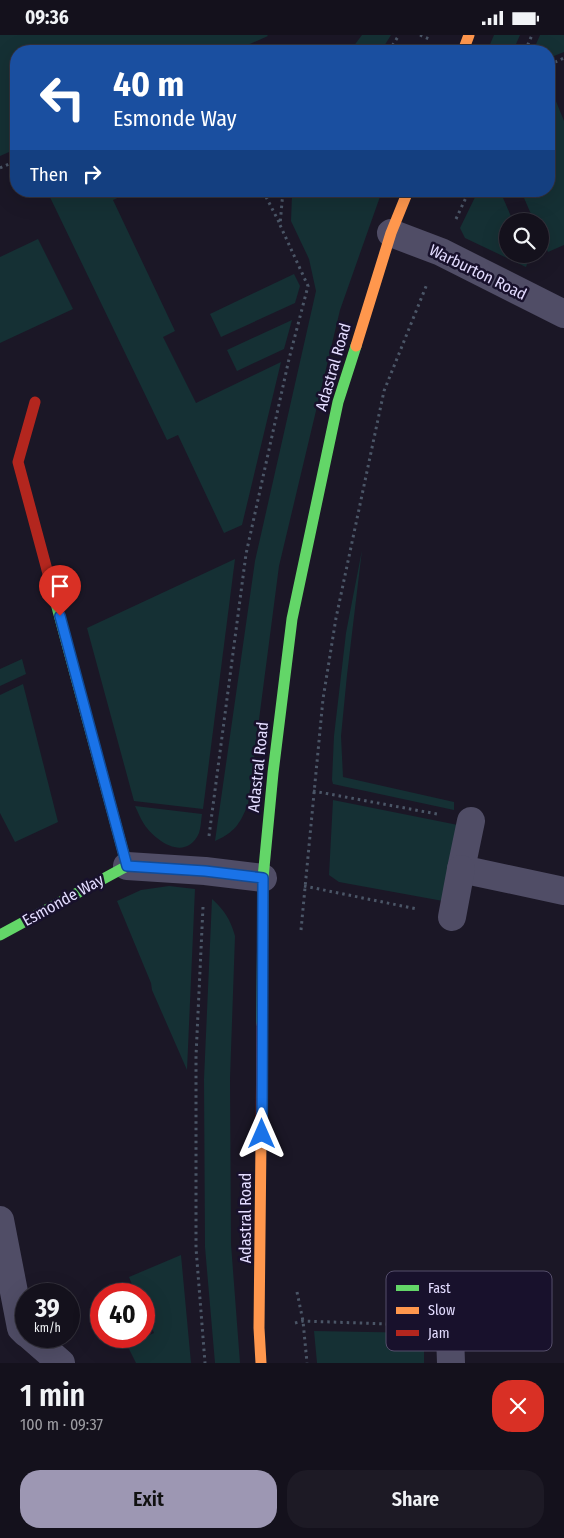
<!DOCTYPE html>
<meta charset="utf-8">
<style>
:root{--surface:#14111c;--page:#1d1a25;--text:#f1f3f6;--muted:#9d9da3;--line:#33313b;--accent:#9d97b3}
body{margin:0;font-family:"Fira Sans Condensed",sans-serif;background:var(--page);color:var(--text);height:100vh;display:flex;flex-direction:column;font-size:19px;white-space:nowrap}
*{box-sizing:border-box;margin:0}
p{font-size:16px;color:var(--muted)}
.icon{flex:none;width:28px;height:28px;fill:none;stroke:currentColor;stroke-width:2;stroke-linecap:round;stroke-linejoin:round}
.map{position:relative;height:1328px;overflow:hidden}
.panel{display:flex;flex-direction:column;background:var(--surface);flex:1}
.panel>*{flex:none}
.hud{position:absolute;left:10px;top:10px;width:545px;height:152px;border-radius:20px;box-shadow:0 5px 20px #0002,0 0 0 1px var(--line);background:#1a4fa0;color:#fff;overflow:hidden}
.controls{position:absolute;left:499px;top:178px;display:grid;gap:10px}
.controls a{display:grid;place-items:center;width:50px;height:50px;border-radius:50%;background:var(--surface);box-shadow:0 5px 20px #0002,0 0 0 1px var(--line);font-size:25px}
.speed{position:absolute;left:15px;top:1248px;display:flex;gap:10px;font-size:25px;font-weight:700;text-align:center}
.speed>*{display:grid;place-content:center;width:65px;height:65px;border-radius:50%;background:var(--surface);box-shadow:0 5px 20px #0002,0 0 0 1px var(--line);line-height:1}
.speed small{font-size:12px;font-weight:400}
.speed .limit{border:8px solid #d22;background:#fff;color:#111}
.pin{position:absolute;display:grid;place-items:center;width:42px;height:42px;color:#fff;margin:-51px -21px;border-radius:50% 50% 50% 0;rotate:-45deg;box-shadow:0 0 5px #0007}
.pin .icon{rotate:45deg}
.me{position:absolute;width:55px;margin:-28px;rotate:0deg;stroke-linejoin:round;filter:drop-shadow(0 0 4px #0008)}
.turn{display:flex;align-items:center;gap:18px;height:105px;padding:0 20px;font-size:22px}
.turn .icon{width:65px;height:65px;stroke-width:2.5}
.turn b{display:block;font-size:35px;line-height:42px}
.then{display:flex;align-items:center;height:48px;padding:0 20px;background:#0003;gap:10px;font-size:19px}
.round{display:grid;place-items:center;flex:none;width:52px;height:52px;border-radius:20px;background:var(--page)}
.headline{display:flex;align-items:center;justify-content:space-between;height:85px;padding:0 20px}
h1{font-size:30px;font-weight:600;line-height:38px}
.button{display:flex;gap:10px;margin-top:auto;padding:10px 20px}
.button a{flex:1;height:58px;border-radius:20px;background:var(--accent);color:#111;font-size:20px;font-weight:600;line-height:58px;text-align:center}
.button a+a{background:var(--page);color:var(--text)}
.status{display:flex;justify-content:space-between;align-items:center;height:35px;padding:0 25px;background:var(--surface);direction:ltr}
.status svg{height:14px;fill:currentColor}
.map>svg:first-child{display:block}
.green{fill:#153034}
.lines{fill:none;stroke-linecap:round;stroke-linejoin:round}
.path{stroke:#4b5667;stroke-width:3;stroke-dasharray:2.5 4;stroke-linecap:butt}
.street{stroke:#504d66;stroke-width:28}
.fast{stroke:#63d668;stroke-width:11}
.slow{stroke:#ff974d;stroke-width:11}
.jam{stroke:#b3261e;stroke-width:11}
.route-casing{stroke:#114b97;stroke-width:12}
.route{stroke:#1a73e8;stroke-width:9}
.labels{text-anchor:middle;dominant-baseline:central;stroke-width:5;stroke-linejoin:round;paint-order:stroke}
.street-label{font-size:16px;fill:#e3dcff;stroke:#18112c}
.key{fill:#18112c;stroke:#554e6b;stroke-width:1}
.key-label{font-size:14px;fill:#e3dcff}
</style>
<div class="status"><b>09:36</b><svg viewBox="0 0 49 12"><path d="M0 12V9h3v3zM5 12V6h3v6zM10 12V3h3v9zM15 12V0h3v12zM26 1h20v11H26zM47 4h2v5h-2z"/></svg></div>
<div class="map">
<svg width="564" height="1328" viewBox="0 0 564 1328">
<rect width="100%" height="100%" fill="#1b1726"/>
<g class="green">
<path d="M0,0h267l1,1 -34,15h-218v98l-16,7z"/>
<path d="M362,0h29l-10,16h-31z"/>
<path d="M494,0h26l-7,16h-18l-7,-2z"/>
<path d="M540,0h24v17l-15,6v-7h-16z"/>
<path d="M549,49l15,37v124l-16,7 -8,-18v-13h-6l-13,-30h28z"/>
<path d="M47,156h85l-19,9 62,131 -12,6 33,66 85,-41 -39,163 -18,8 -46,-98 -11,5z"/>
<path d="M294,156h88l-42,119 -61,256 -31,238c-8,20 -13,28 -33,37l40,-280 61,-270 -7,-32 -18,-38 1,-26z"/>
<path d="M478,156h22l13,30h-5v33h20l1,4 -3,9 -61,-29 -5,-10z"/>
<path d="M38,204l35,70 -73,34v-86z"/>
<path d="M294,239l6,12 -5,17 -74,34 -11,-23z"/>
<path d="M292,285l-8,29 -47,22 -10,-21z"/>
<path d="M362,515l-15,125 -6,61 2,41 111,25v8l-121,-26 -1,-4 2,-44 12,-103z"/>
<path d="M235,524l-32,250 -69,-8 -47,-173z"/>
<path d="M22,624l4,15 -26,12v-17z"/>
<path d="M23,649l35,138 -43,20 -15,-29v-118z"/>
<path d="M333,765l125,25 -15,76 -104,-19 -10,-7z"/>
<path d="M135,771l67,8c-1,6 -1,13 -3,19 -13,29 -43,9 -55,-9 -4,-6 -6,-12 -9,-18z"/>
<path d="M169,851l26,3 -8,181 -35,-80 -1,-7 -34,-82 24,-11z"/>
<path d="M212,864c13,12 18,20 23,37l-5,143 1,165 9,119h-25l-10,-116 -1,-168z"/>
<path d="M181,1220l10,108h-55l-9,-18 27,-12 -10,-23v-16h-8l-7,-17z"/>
<path d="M314,1296l110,2v30h-107z"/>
</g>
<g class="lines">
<g class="path">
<path d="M420,0l9,4"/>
<path d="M256,16l9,-4 6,4"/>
<path d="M389,16l10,-16"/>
<path d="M525,16l7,-16"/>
<path d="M549,30l15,-7"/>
<path d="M0,133l16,-7"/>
<path d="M263,156l17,33"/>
<path d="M456,184l13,-28"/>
<path d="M313,756l124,23"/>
<path d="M209,801l37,-282 43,-195 19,-73 -28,-61 3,-34"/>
<path d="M304,851l113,23"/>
<path d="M203,872l-7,149v192l9,115"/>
<path d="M301,895l22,-231 13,-81 48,-227 43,-107"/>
<path d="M297,1257l6,29 4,42"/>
<path d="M295,1288l8,-2 113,4"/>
</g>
<g class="street">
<path d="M391,198l50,19 123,62"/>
<path d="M471,786l-10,48 103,22"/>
<path d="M127,831l78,5 58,7"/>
<path d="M452,882l9,-48"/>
<path d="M0,1185l21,108 5,5"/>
<path d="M450,1299l1,29"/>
<path d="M30,1301l31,27"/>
</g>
<g class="fast">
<path d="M0,900l127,-69 -77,-285"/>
<path d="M262,989l1,-146 10,-105 19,-154 46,-217 18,-56"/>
</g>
<g class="slow">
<path d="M463,16l6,-16"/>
<path d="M356,311l35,-113 17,-42"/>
<path d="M261,1106l-2,187 2,35"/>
</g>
<g class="jam">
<path d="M35,367l-17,60 32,119"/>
<path d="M261,1106l1,-117"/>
</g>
</g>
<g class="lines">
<defs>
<path id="route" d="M60,581l67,250 78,5 58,7 -1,256"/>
</defs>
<use href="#route" class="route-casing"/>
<use href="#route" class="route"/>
</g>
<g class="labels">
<g class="street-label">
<text transform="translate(478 237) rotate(26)">Warburton Road</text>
<text transform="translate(333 332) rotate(-74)">Adastral Road</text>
<text transform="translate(258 732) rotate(-84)">Adastral Road</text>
<text transform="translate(63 865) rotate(-29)">Esmonde Way</text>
<text transform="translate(245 1183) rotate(-90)">Adastral Road</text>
</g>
</g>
<rect x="386" y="1236" width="166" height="80" rx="8" class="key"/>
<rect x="396" y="1250" width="23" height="6" fill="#63d668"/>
<rect x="396" y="1272" width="23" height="7" fill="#ff974d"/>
<rect x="396" y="1295" width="23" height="6" fill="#b3261e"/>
<g class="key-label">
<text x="428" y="1258">Fast</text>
<text x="428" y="1280">Slow</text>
<text x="428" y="1303">Jam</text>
</g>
</svg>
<div class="controls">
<a><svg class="icon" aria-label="search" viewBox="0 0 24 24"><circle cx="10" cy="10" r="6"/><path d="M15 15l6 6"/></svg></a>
</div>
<div class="speed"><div>39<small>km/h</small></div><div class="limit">40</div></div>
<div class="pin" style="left:60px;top:581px;background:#d93025"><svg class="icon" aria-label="arrive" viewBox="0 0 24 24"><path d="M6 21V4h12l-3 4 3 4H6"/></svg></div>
<svg class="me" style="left:262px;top:1099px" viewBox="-20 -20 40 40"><path d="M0-17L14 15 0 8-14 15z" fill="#1a73e8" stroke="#fff" stroke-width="4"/></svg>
<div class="hud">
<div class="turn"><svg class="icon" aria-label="left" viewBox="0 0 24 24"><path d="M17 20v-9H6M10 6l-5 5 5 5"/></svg><div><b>40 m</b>Esmonde Way</div></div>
<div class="then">Then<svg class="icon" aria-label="right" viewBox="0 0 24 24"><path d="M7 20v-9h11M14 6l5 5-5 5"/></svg></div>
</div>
</div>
<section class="panel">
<div class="headline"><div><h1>1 min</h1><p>100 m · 09:37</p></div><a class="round" style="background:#d93025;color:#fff"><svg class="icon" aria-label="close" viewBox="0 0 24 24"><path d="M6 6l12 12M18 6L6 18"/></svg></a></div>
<div class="button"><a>Exit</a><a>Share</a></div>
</section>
